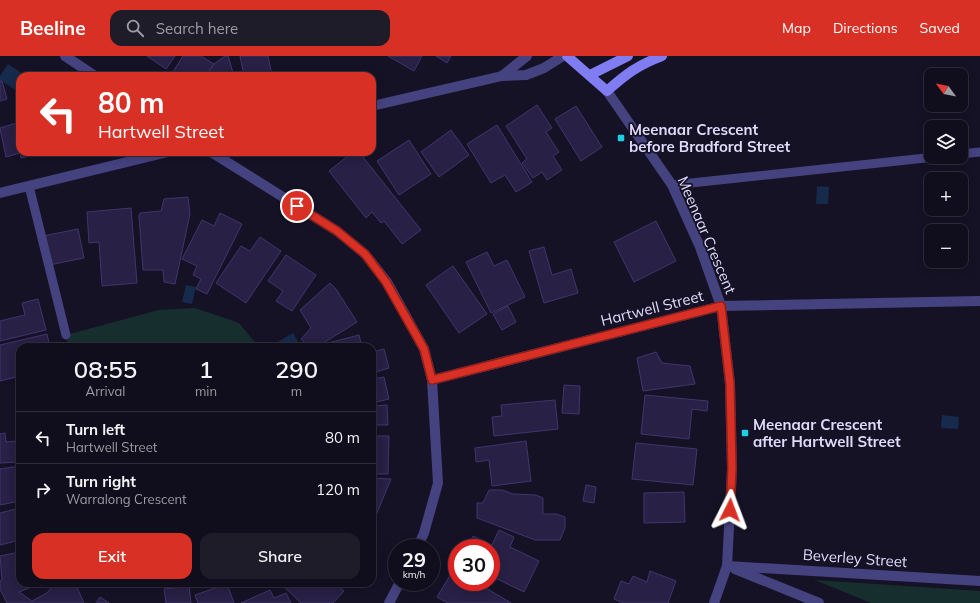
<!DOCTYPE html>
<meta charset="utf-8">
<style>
:root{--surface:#100e1c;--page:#1e1c29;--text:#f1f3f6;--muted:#9c9ca3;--line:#302e3b;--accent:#d93025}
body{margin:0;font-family:Mulish,sans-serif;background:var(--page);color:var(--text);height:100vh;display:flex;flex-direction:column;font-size:15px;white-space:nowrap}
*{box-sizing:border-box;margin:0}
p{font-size:13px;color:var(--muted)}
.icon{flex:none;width:22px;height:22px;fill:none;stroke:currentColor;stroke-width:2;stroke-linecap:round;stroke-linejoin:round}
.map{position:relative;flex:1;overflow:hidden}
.sheet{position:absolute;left:16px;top:287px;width:360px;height:244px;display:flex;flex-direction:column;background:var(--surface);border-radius:12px;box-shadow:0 2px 10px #0003,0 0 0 1px var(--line)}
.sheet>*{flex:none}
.guide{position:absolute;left:16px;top:16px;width:360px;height:84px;border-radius:12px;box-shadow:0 2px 10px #0003,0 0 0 1px var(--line);background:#d93025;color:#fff;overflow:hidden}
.needle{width:26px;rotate:302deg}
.fabs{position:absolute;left:924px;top:12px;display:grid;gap:8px}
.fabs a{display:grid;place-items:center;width:44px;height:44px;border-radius:8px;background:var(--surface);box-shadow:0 2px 10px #0003,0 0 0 1px var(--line);font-size:20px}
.speed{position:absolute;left:388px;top:483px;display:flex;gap:8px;font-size:20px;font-weight:700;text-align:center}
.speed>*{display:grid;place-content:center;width:52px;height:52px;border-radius:50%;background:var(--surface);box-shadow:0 2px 10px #0003,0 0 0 1px var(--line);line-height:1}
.speed small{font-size:10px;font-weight:400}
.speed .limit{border:6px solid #d22;background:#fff;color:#111}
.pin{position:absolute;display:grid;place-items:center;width:34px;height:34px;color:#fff;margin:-17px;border:2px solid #fff;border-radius:50%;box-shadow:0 1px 4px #0007}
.me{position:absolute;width:44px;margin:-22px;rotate:3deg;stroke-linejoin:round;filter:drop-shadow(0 0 3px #0008)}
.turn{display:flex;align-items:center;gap:14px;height:84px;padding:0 16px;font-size:18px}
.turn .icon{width:52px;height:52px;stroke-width:2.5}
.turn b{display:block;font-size:28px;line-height:34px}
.eta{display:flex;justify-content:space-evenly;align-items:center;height:68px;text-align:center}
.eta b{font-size:24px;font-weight:600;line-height:28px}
.primary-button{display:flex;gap:8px;margin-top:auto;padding:8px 16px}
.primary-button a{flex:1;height:46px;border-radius:12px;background:var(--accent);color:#fff;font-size:16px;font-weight:600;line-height:46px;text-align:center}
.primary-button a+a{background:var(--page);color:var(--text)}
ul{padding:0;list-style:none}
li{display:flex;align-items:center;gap:12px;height:52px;padding:0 16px;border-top:1px solid var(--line)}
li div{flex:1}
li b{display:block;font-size:15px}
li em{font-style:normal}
header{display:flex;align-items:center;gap:24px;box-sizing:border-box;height:56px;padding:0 20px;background:var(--accent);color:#fff}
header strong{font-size:19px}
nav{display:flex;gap:22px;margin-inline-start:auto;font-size:14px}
.search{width:280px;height:36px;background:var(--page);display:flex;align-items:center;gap:10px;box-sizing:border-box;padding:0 14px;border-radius:12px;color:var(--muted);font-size:15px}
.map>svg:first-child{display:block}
.green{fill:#162f2e}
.water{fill:#162a4c}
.building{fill:#282045;stroke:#41356e}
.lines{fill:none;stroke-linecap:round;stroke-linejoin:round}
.lane{stroke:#454280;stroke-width:9}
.street{stroke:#454280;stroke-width:10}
.secondary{stroke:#807cf1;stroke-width:10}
.route-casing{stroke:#8d1f18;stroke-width:10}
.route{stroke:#d93025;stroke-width:7}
.poi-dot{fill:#1bcfe7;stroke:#161226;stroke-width:1.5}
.labels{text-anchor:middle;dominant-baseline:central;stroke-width:3.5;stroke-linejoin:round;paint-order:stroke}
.poi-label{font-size:15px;font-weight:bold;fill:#dfdbfb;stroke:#161226;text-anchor:start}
.street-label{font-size:15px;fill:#dfdbfb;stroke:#161226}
</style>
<header>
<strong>Beeline</strong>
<div class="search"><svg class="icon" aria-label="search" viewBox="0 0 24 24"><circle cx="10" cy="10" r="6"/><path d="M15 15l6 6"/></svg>Search here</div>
<nav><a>Map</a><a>Directions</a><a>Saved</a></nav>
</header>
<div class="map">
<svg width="980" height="547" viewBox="0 0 980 547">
<rect width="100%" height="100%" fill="#161226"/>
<g class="green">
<path d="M195,252l44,15 20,24h-191l-2,-12 93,-25z"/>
<path d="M815,524l165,11v12h-109z"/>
</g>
<g class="water">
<path d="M8,8l18,12h-6v10l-3,5 -17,-11v-4z"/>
<path d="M817,130l12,1 -1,17h-12z"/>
<path d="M186,229l10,2 -4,17 -10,-2z"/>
<path d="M293,277l6,10 -6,4h-17l-2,-3z"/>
<path d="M942,359l17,2 -1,12 -17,-1z"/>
</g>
<g class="building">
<path d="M147,0h28l-9,13z"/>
<path d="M183,0h18l13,8 -8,12h-27l-6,-4z"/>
<path d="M225,0h3l6,20h-28l8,-12z"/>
<path d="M240,0h28l4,20h-28z"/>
<path d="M388,0h34l-8,15z"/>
<path d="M436,0h15l-4,7z"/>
<path d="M0,25h2l5,18 -7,2z"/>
<path d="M537,49l15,23 -6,4 13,20 -6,4 9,14 -15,10 -5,-8 -9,6 -11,-15 5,-4 -21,-33z"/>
<path d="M576,50l26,41 -21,14 -26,-42z"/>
<path d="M20,66v30h8l1,4 -8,2 -1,-5 -14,4 -6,-29z"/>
<path d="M497,69l35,57 -16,10 -11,-17 -14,8 -24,-39z"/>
<path d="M451,74l18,25 -30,22 -18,-25z"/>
<path d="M409,84l22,34 -32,21 -22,-34z"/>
<path d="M353,96h6l62,78 -19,14 -18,-23 -3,2 -9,-11 -6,6 -37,-47z"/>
<path d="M188,141l2,17 -15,70 -11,-2 -1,-12h-20l-4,-54 1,-3 21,-2 3,-12z"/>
<path d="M131,152l6,75 -35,3 -3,-44 -10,1 -2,-31z"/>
<path d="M220,157l22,11 -35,70 -11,-5 5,-10 -8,-4 4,-9 -15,-7 20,-39 12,6z"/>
<path d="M656,165l20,40 -42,21 -20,-40z"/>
<path d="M78,173l6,29 -35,7 -6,-29z"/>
<path d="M260,181l21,14 -35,52 -30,-20 25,-37 9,5z"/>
<path d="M544,191l8,28 19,-6 7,24 -34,10 -15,-52z"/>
<path d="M487,196l7,14 13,-6 18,37 -34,16 -25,-51z"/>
<path d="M286,199l30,20 -24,36 -16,-10 7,-10 -15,-10z"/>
<path d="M453,210l34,48 -28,19 -33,-48z"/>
<path d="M330,227l6,6 21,33 -40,25h-8l-8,-8 10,-11 -11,-18z"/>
<path d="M38,243l8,31 -46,11v-20l25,-6 -3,-12z"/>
<path d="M508,250l8,16 -14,8 -9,-16z"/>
<path d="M47,278l3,13h-30v29l-20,5v-36z"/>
<path d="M359,279l3,12h-33l-1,-4z"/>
<path d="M384,293l5,19 -17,5v-21z"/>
<path d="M656,296l6,11 28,3 5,18 -52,7 -6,-33z"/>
<path d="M384,321l5,22 -17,4v-24z"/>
<path d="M564,329l16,1 -1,28 -17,-1z"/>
<path d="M645,339l63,6 -1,10 -15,-2 -3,30 -48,-5z"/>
<path d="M555,344l3,29 -64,7 -2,-19 10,-1 -1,-11z"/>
<path d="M387,349l1,20h-16v-19z"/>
<path d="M5,377l1,9 11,-1 1,21 -18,1v-29z"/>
<path d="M372,380h17l-1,38h-16z"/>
<path d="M526,385l5,40 -39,5 -3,-26 -13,2 -1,-14z"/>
<path d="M636,387l61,6 -4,36 -61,-6z"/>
<path d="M20,410v35l-20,4v-36z"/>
<path d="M372,422l19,1 -19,46z"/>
<path d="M586,429l10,2 -2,16 -11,-2z"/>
<path d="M489,434h13l11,4 23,1 7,3v16h13l9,3v11l-5,12h-25l-58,-22v-15h6z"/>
<path d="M684,436l1,30 -41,1v-30z"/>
<path d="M20,452v32l-20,5v-32z"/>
<path d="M499,474l15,7 -4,10 29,14 -15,31 -33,-16v-28h-23l5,-12 19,9z"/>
<path d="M20,496v31h21l-22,9 13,9 15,-8 8,-10h20l9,20h-77l-7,-14v-8l2,-1 -2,-24z"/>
<path d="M454,513l3,1v12h19l35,21h-63l-11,-6z"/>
<path d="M650,515l26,10 -8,22h-44l-10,-4 7,-18 8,3 4,-8 14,6z"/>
<path d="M280,527h55l9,8 -11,12h-32z"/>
<path d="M227,528l7,19h-36l-3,-8z"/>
<path d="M189,530l2,17h-25l-2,-14z"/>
<path d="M270,534l4,8 12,-5 5,10h-50z"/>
<path d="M100,541l9,6h-13z"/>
</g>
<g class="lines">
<g class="lane">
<path d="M961,98l19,-2"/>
<path d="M672,129l263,-28"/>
<path d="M29,130l37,149"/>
</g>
<g class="street">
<path d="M65,0l30,20"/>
<path d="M502,20l25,-20"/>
<path d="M607,35l65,94 28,62 21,59 9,78 2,85 -5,97 -13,37"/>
<path d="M372,50l130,-30 24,-1 18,-7 19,-12"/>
<path d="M211,96l126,79 28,23 22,28 37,67 8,31 6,103 -14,50 -7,15"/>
<path d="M0,137l168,-41"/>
<path d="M432,324l289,-74 259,-5"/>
<path d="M727,510l253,15"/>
<path d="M735,513l84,34"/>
<path d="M389,547l11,-21"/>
</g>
<g class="secondary">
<path d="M567,0l40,35c19,-17 31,-26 55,-35"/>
<path d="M590,19l38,-19"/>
</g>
</g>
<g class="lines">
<defs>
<path id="route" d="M297,150l40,25 28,23 21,28 38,67 8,31 289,-74 9,78 2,85 -2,41"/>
</defs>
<use href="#route" class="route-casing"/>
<use href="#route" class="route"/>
</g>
<g class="poi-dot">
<rect x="617" y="78" width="8" height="8" rx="2"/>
<rect x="741" y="373" width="8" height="8" rx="2"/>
</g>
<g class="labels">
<g class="poi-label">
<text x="629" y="73">Meenaar Crescent<tspan x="629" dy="17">before Bradford Street</tspan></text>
<text x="753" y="368">Meenaar Crescent<tspan x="753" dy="17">after Hartwell Street</tspan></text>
</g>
<g class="street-label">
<text transform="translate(707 179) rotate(67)">Meenaar Crescent</text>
<text transform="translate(652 252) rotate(-14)">Hartwell Street</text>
<text transform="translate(855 502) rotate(4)">Beverley Street</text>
</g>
</g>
</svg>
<div class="fabs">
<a><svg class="needle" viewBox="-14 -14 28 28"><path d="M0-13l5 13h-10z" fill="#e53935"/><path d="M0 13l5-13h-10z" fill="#9c9ca3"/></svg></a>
<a><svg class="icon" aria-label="layers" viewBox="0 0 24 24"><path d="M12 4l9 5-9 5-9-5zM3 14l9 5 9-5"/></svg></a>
<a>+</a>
<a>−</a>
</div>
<div class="speed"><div>29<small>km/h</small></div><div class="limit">30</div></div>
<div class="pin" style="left:297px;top:150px;background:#d93025"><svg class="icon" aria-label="arrive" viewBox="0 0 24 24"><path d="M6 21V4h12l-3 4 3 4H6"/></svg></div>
<svg class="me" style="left:730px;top:454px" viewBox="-20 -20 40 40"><path d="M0-17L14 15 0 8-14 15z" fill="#d93025" stroke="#fff" stroke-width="4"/></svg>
<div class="guide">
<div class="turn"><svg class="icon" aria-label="left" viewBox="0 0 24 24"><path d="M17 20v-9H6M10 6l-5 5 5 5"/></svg><div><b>80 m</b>Hartwell Street</div></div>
</div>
<section class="sheet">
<div class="eta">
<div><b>08:55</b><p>Arrival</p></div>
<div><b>1</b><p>min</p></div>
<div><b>290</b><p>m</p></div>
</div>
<ul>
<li><svg class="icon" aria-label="left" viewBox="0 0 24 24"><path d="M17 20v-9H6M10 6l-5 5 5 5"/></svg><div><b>Turn left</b><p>Hartwell Street</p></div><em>80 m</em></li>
<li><svg class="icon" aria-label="right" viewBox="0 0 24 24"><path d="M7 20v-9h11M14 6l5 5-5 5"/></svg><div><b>Turn right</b><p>Warralong Crescent</p></div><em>120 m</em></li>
</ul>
<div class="primary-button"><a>Exit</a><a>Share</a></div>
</section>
</div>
